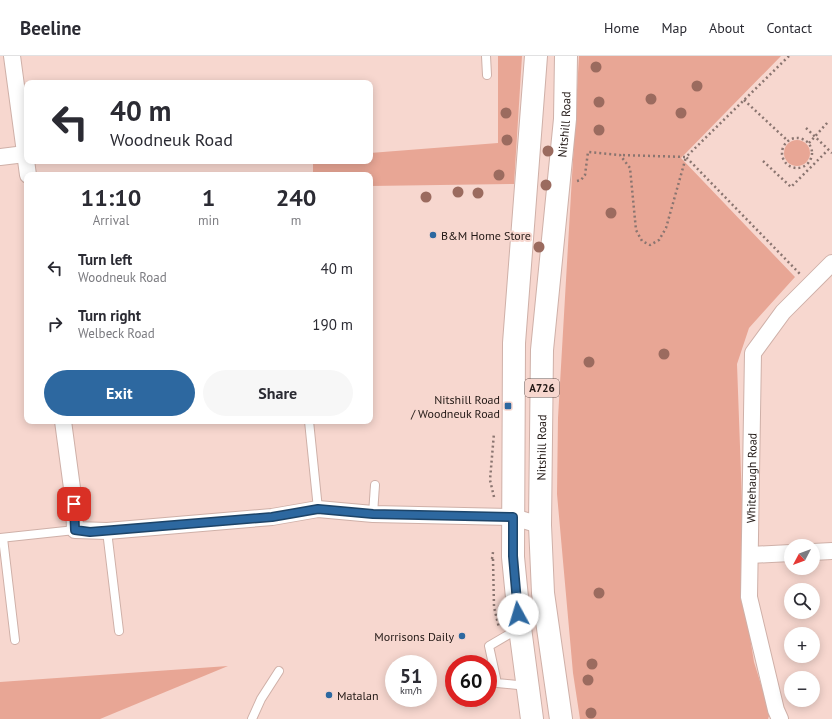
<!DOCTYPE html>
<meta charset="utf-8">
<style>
:root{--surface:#fff;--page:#f7f7f7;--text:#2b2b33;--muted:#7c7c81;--line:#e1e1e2;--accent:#2d68a0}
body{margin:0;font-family:"PT Sans",sans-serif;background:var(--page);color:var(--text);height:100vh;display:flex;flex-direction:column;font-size:15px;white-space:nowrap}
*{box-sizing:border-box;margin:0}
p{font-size:13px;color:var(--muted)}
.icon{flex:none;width:22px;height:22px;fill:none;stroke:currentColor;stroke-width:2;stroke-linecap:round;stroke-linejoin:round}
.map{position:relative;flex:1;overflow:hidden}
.panel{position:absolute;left:24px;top:116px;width:349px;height:252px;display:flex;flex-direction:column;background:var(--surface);border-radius:8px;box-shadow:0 2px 10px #0003}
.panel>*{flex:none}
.banner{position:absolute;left:24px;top:24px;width:349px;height:84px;border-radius:8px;box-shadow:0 2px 10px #0003;background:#fff;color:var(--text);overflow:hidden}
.needle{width:26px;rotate:229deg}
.tools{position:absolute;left:784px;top:483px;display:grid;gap:8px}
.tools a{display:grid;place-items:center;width:36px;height:36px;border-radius:50%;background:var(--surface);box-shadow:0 2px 10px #0003;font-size:20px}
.speed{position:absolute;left:385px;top:599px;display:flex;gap:8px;font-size:20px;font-weight:700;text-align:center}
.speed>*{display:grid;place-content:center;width:52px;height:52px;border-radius:50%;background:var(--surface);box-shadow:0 2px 10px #0003;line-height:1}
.speed small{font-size:10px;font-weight:400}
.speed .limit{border:6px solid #d22;background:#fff;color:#111}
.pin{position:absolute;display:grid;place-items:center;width:34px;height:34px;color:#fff;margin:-17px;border-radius:8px;box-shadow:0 2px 6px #0006}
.me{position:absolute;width:44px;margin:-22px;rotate:354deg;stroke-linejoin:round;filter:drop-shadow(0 0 3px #0008)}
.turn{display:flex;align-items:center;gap:14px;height:84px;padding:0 20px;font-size:18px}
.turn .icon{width:52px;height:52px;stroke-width:2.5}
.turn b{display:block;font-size:28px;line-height:34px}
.eta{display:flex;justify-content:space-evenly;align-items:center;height:68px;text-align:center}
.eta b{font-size:24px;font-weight:700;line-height:28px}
.button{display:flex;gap:8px;margin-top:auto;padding:8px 20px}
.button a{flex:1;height:46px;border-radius:24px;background:var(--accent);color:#fff;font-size:16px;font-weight:700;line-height:46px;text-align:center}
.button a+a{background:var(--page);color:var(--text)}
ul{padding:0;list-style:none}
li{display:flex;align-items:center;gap:12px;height:56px;padding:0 20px}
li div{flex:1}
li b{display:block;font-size:15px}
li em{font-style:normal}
header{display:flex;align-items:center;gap:24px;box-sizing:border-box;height:56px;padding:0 20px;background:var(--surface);border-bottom:1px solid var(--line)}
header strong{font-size:19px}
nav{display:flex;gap:22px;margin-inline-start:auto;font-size:14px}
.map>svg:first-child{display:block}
.green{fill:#e8a695}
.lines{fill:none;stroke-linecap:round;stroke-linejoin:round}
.service-casing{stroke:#cfb0a8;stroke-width:10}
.minor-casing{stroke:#cfb0a8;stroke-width:18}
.primary-casing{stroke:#cfb0a8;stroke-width:24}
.path{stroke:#8a7570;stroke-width:2.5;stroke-dasharray:2 3;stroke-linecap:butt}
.service{stroke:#fff;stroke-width:8}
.minor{stroke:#fff;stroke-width:16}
.primary{stroke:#fff;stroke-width:22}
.tree{fill:#9b6b5f}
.route-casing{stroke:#1d4468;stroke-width:10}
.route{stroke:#2d68a0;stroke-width:7}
.poi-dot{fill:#2d68a0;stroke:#f7d7cf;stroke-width:1.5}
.labels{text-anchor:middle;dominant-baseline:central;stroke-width:4;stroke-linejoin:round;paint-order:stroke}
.shield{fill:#f7d7cf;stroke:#62514d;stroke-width:1}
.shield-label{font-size:11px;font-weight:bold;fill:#221815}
.street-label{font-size:12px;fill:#221815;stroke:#f7d7cf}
.poi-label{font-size:12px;fill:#221815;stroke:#f7d7cf;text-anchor:start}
</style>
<header>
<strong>Beeline</strong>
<nav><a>Home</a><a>Map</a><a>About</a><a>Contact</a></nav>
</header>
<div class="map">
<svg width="832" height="663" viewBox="0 0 832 663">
<rect width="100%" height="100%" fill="#f7d7cf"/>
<g class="green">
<path d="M498,0h24l-8,128 -144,2v-11h-57v-14h57v-8l128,-10z"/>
<path d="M579,0h202l-100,102 114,119 -46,51 -12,36 9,248 8,50 16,51 -2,6h-188l-7,-46 -16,-179 1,-76z"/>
<circle cx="797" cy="97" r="13"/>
<path d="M228,610l-128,53h-100v-37z"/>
</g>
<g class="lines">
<defs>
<g id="service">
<path d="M486,0l1,19"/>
<path d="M309,365l9,88"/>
<path d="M373,458l2,-29"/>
<path d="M107,475l12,100"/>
<path d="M0,482l75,-8"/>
<path d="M3,482l12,102"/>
<path d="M518,573l-29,17 8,37 30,3"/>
<path d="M252,663l9,-20 18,-28"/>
</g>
<g id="minor">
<path d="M12,0l16,119"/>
<path d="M0,101l25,-3"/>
<path d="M63,365l11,82 1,27 32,1 165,-14 46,-8 55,5 140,3 27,8"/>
<path d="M813,496l19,-1"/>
<path d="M750,499l41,-2"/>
<path id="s1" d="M780,663l-4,-9 -27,-113 4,-244 30,-41 49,-49"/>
</g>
<g id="primary">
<path d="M532,663l-12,-91 -7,-71 1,-214 22,-287"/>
<path id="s2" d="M561,663l-18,-126 -3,-68 2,-175 23,-231 1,-63"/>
</g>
</defs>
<use href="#service" class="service-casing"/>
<use href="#minor" class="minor-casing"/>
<use href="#primary" class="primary-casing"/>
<g class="path">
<path d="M789,0l-103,101 114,117"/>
<path d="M744,44l44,41"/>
<path d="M806,72l26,25"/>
<circle cx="797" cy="97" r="15"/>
<path d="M809,87l19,-21"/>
<path d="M763,105l28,26 37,-37"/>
<path d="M577,125l4,-1 4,-5 3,-23 32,3 10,13 6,62 6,11 8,4 9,-5 7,-12 20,-71 -66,-2"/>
<path d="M494,441l-4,-17 4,-47"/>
<path d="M492,503l1,-7"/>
<path d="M493,503l1,48 5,21"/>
</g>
<use href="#service" class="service"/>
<use href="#minor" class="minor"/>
<use href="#primary" class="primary"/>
</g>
<g class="tree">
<circle cx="596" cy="11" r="5.5"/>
<circle cx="697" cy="30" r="5.5"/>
<circle cx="651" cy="43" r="5.5"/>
<circle cx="599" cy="46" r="5.5"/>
<circle cx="506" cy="57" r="5.5"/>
<circle cx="681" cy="57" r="5.5"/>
<circle cx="599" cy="74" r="5.5"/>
<circle cx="507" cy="84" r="5.5"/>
<circle cx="548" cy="95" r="5.5"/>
<circle cx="499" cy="119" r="5.5"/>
<circle cx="546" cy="129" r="5.5"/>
<circle cx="458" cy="136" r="5.5"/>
<circle cx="478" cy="137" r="5.5"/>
<circle cx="426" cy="141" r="5.5"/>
<circle cx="611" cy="157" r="5.5"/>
<circle cx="539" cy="191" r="5.5"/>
<circle cx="664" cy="298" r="5.5"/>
<circle cx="589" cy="306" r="5.5"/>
<circle cx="599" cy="537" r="5.5"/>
<circle cx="592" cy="608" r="5.5"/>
<circle cx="588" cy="624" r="5.5"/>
<circle cx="591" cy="657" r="5.5"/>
</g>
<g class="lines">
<defs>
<path id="route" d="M74,448l1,26 15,2 182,-15 46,-8 55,5 140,3v39l5,58"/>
</defs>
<use href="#route" class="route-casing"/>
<use href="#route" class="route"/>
</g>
<g class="poi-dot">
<circle cx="433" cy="179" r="4"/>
<rect x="504" y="346" width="8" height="8" rx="2"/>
<circle cx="462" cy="580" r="4"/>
<circle cx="329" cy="639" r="4"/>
</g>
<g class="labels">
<rect class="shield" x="525" y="323" width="34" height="18" rx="3"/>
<g class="shield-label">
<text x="542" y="332">A726</text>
</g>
<g class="street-label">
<text stroke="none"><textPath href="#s2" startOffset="597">Nitshill Road</textPath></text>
<text stroke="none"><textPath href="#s2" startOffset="273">Nitshill Road</textPath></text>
<text stroke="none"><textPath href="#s1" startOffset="245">Whitehaugh Road</textPath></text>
</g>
<g class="poi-label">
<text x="441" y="179">B&amp;M Home Store</text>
<text x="500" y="343" text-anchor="end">Nitshill Road<tspan x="500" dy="14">/ Woodneuk Road</tspan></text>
<text x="454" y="580" text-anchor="end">Morrisons Daily</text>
<text x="337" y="639">Matalan</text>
</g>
</g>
</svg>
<div class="tools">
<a><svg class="needle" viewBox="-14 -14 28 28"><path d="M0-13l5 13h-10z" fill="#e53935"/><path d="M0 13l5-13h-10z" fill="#7c7c81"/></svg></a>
<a><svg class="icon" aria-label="search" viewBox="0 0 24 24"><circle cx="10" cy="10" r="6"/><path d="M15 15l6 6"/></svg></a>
<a>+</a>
<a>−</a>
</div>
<div class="speed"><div>51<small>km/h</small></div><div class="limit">60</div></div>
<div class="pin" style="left:74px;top:448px;background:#d93025"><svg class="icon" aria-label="arrive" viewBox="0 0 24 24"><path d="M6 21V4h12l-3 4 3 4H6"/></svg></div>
<svg class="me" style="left:518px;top:558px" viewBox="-20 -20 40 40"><circle r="19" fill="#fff"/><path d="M0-13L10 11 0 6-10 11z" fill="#2d68a0"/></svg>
<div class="banner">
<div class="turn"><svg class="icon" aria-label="left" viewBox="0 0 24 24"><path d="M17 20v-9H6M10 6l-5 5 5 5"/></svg><div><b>40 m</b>Woodneuk Road</div></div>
</div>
<section class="panel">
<div class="eta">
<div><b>11:10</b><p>Arrival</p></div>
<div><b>1</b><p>min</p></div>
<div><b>240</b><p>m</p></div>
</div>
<ul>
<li><svg class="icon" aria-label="left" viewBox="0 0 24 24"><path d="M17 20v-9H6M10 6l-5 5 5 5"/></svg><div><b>Turn left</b><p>Woodneuk Road</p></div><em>40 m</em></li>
<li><svg class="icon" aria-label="right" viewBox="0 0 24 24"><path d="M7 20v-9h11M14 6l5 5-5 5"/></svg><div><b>Turn right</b><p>Welbeck Road</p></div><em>190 m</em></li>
</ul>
<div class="button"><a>Exit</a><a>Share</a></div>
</section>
</div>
